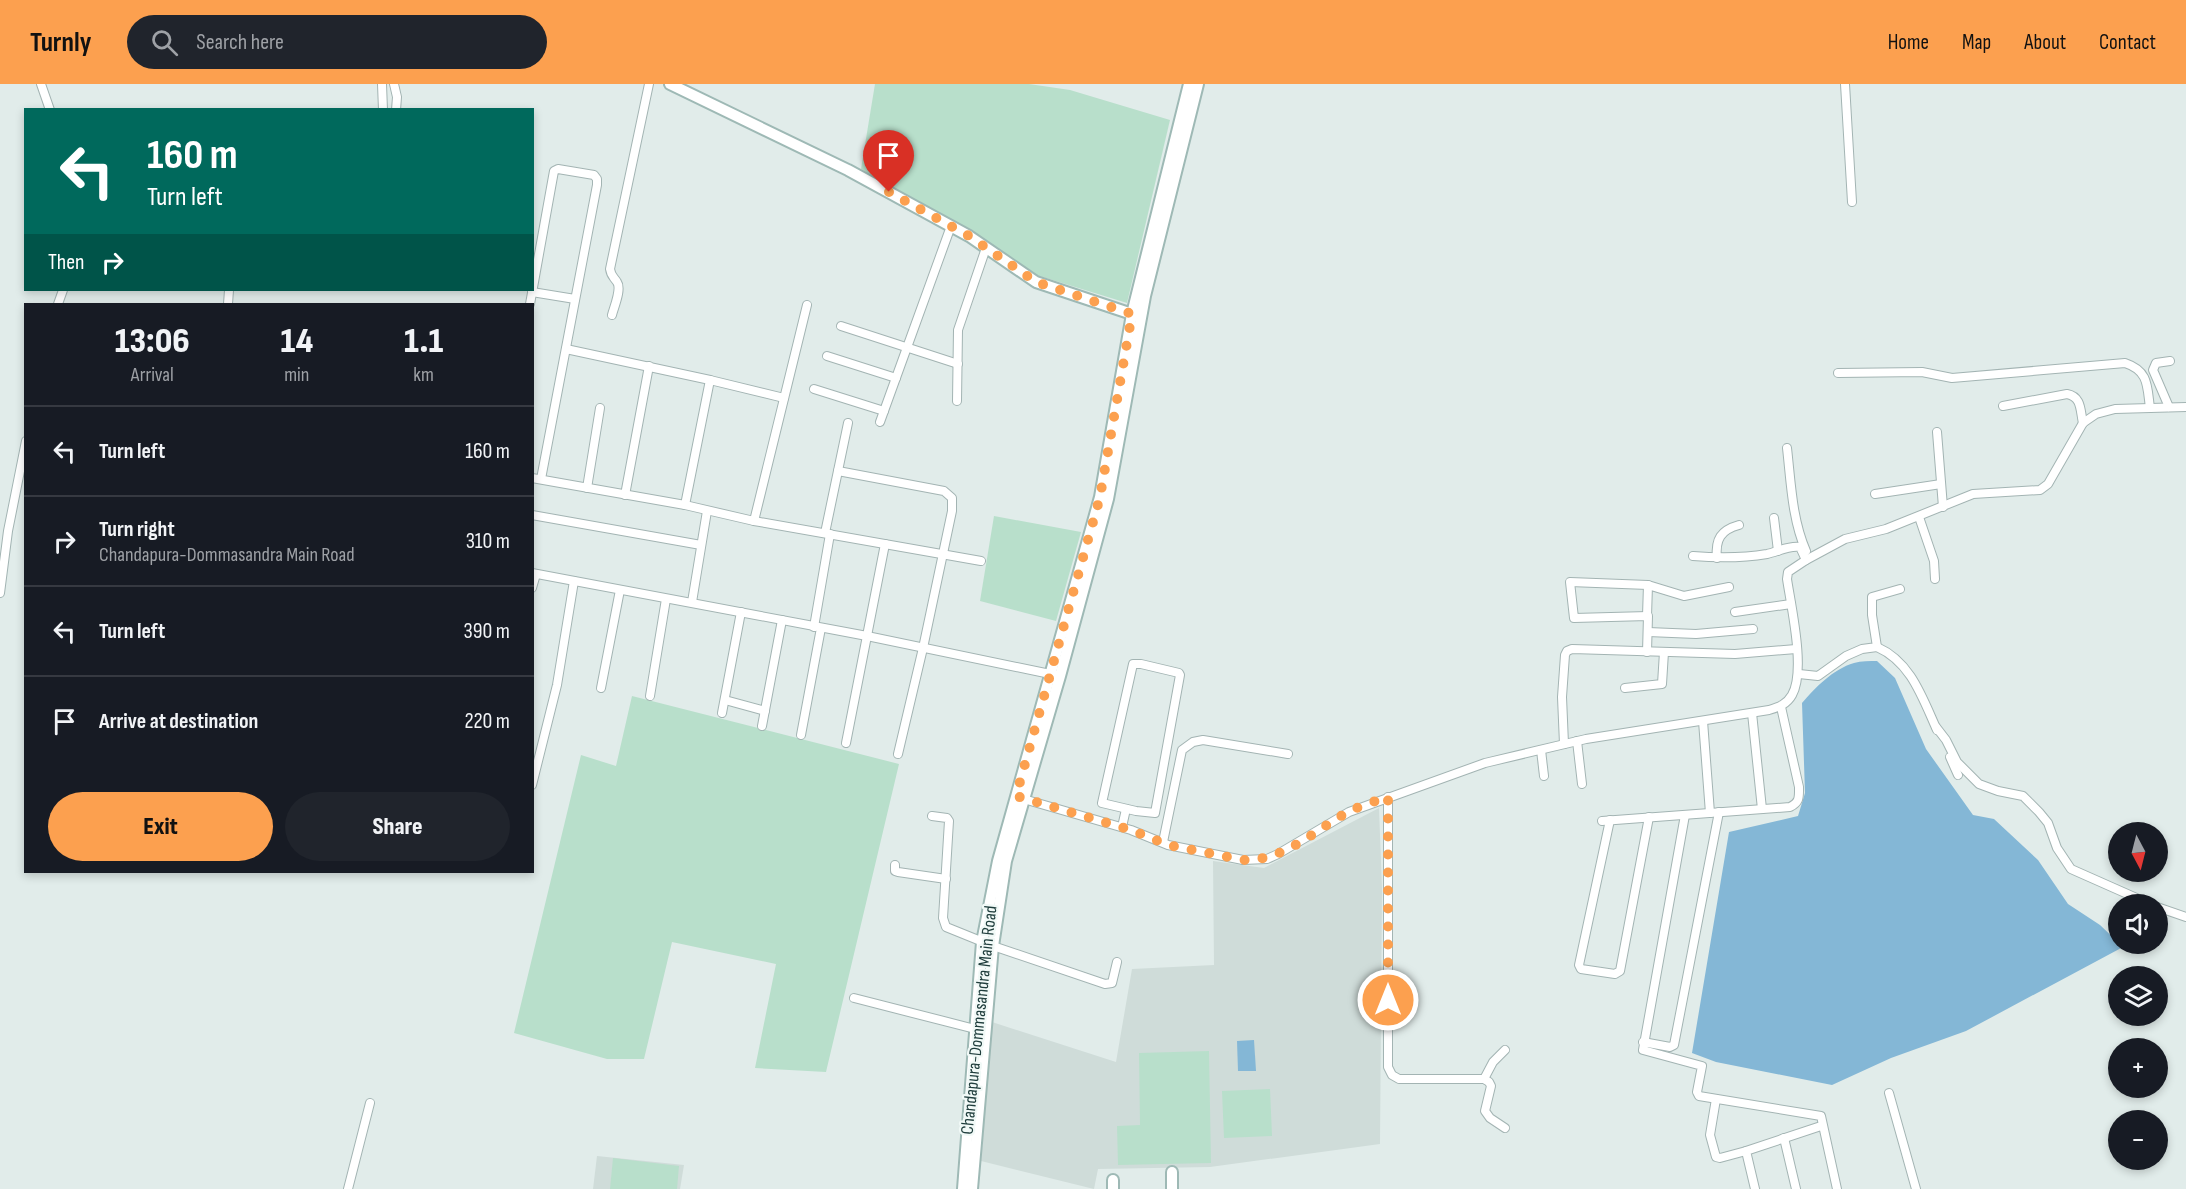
<!DOCTYPE html>
<meta charset="utf-8">
<style>
:root{--surface:#171b24;--page:#20242c;--text:#f1f3f6;--muted:#9ea1a6;--line:#363941;--accent:#fca04f}
body{margin:0;font-family:"Sofia Sans Condensed",sans-serif;background:var(--page);color:var(--text);height:100vh;display:flex;flex-direction:column;font-size:22px;white-space:nowrap}
*{box-sizing:border-box;margin:0}
p{font-size:20px;color:var(--muted)}
.icon{flex:none;width:33px;height:33px;fill:none;stroke:currentColor;stroke-width:2;stroke-linecap:round;stroke-linejoin:round}
.map{position:relative;flex:1;overflow:hidden}
.panel{position:absolute;left:24px;top:219px;width:510px;height:570px;display:flex;flex-direction:column;background:var(--surface);border-radius:0px;box-shadow:0 3px 9px #0003}
.panel>*{flex:none}
.banner{position:absolute;left:24px;top:24px;width:510px;height:183px;border-radius:0px;box-shadow:0 3px 9px #0003;background:#00695c;color:#fff;overflow:hidden}
.needle{width:39px;rotate:173deg}
.buttons{position:absolute;left:2108px;top:738px;display:grid;gap:12px}
.buttons a{display:grid;place-items:center;width:60px;height:60px;border-radius:50%;background:var(--surface);box-shadow:0 3px 9px #0003;font-size:30px}
.pin{position:absolute;display:grid;place-items:center;width:51px;height:51px;color:#fff;margin:-62px -26px;border-radius:50% 50% 50% 0;rotate:-45deg;box-shadow:0 0 6px #0007}
.pin .icon{rotate:45deg}
.me{position:absolute;width:66px;margin:-33px;rotate:0deg;stroke-linejoin:round;filter:drop-shadow(0 0 4px #0008)}
.turn{display:flex;align-items:center;gap:21px;height:126px;padding:0 24px;font-size:27px}
.turn .icon{width:78px;height:78px;stroke-width:2.5}
.turn b{display:block;font-size:42px;line-height:51px}
.then{display:flex;align-items:center;height:57px;padding:0 24px;background:#0003;gap:12px;font-size:22px}
.eta{display:flex;justify-content:space-evenly;align-items:center;height:102px;text-align:center}
.eta b{font-size:36px;font-weight:800;line-height:42px}
.cta{display:flex;gap:12px;margin-top:auto;padding:12px 24px}
.cta a{flex:1;height:69px;border-radius:36px;background:var(--accent);color:#111;font-size:24px;font-weight:800;line-height:69px;text-align:center}
.cta a+a{background:var(--page);color:var(--text)}
ul{padding:0;list-style:none}
li{display:flex;align-items:center;gap:18px;height:90px;padding:0 24px;border-top:2px solid var(--line)}
li div{flex:1}
li b{display:block;font-size:22px}
li em{font-style:normal}
header{display:flex;align-items:center;gap:36px;box-sizing:border-box;height:84px;padding:0 30px;background:var(--accent);color:#111}
header strong{font-size:28px}
nav{display:flex;gap:33px;margin-inline-start:auto;font-size:21px}
.search{width:420px;height:54px;background:var(--page);display:flex;align-items:center;gap:15px;box-sizing:border-box;padding:0 21px;border-radius:33px;color:var(--muted);font-size:22px}
.map>svg:first-child{display:block}
.built{fill:#cfdcd9}
.green{fill:#b8dfcb}
.water{fill:#84b7d6}
.lines{fill:none;stroke-linecap:round;stroke-linejoin:round}
.street-casing{stroke:#a3b4b3;stroke-width:10}
.secondary-casing{stroke:#9eb9b5;stroke-width:14}
.street{stroke:#fff;stroke-width:8}
.secondary{stroke:#fff;stroke-width:10}
.route{stroke:#fca04f;stroke-width:10;stroke-dasharray:0 18}
.labels{text-anchor:middle;dominant-baseline:central;stroke-width:4.5;stroke-linejoin:round;paint-order:stroke}
.street-label{font-size:18px;fill:#203e3d;stroke:#f1f9f7}
</style>
<header>
<strong>Turnly</strong>
<div class="search"><svg class="icon" aria-label="search" viewBox="0 0 24 24"><circle cx="10" cy="10" r="6"/><path d="M15 15l6 6"/></svg>Search here</div>
<nav><a>Home</a><a>Map</a><a>About</a><a>Contact</a></nav>
</header>
<div class="map">
<svg width="2186" height="1105" viewBox="0 0 2186 1105">
<rect width="100%" height="100%" fill="#e1ecea"/>
<g class="built">
<path d="M1379,724l3,81 -2,255 -170,23 -112,2 -4,20 -113,-28 11,-139 124,40 16,-93 82,-4 -1,-104 51,7z"/>
<path d="M597,1072l87,9 -4,24h-87z"/>
</g>
<g class="green">
<path d="M875,0h154l41,6 100,30 -43,183 -94,-29 -172,-105z"/>
<path d="M994,432l87,16 -25,89 -76,-20z"/>
<path d="M632,612l267,68 -73,308 -71,-4 21,-104 -104,-22 -28,117h-37l-93,-26 67,-278 35,11z"/>
<path d="M1209,967l2,112 -93,2 -1,-39 23,-1 -1,-72z"/>
<path d="M1270,1005l2,47 -48,2 -2,-47z"/>
<path d="M613,1074l66,8 -2,23h-67z"/>
</g>
<g class="water">
<path d="M1877,577l18,17 31,71 47,66 21,4 44,41 30,44 32,21 23,22 -157,84 -75,27 -59,27 -116,-23 -24,-9 37,-221 69,-16 7,-23 -3,-90c13,-15 31,-34 52,-40 7,-2 16,-2 23,-2z"/>
<path d="M1254,956l2,31h-18l-1,-30z"/>
</g>
<g class="lines">
<defs>
<g id="street">
<path d="M41,0l9,26"/>
<path d="M382,0l1,26"/>
<path d="M394,0l3,13 -1,13"/>
<path d="M1845,0l7,118"/>
<path d="M532,208l43,7"/>
<path d="M58,220l5,-14"/>
<path d="M228,220l1,-14"/>
<path d="M530,220l24,-133 4,-2 36,6 3,4v6l-56,294"/>
<path d="M612,231c2,-8 10,-26 5,-33 -4,-6 -6,-6 -7,-13l39,-185"/>
<path d="M841,242l117,38"/>
<path d="M566,265l144,31 74,18"/>
<path d="M827,272l69,22"/>
<path d="M1838,289l84,-1 30,6 173,-15c24,8 22,23 25,45"/>
<path d="M814,305l70,22"/>
<path d="M957,317l1,-71 28,-82"/>
<path d="M2003,322l64,-12c15,3 13,16 16,29"/>
<path d="M2169,323l-16,-37 3,-7 14,-2"/>
<path d="M880,338l71,-196"/>
<path d="M1937,348l6,75"/>
<path d="M1787,364c4,35 5,71 19,103"/>
<path d="M838,387l106,20 8,7v13l-29,137 -25,106"/>
<path d="M532,394l153,27 69,16 227,40"/>
<path d="M587,404l13,-80"/>
<path d="M1875,410l66,-10"/>
<path d="M625,411l24,-129"/>
<path d="M685,421l25,-125"/>
<path d="M532,431l169,30"/>
<path d="M1919,433l15,44 1,18"/>
<path d="M1774,434l4,33"/>
<path d="M754,437l53,-216"/>
<path d="M825,449l23,-110"/>
<path d="M1693,472c25,2 50,2 74,-2 10,-2 22,-9 33,-7l6,13"/>
<path d="M1717,474c-2,-19 4,-28 22,-33"/>
<path d="M532,489l335,63 188,39"/>
<path d="M532,504l4,-14"/>
<path d="M0,509l8,-62 18,-90"/>
<path d="M692,518l15,-91"/>
<path d="M1735,528l56,-8"/>
<path d="M1647,532l1,-31"/>
<path d="M814,543l16,-93"/>
<path d="M1648,548l48,2 57,-5"/>
<path d="M1877,563c34,15 45,50 60,83"/>
<path d="M1647,568l1,-36 -74,2 -4,-36 78,3 36,11 45,-9"/>
<path d="M1133,580h8l38,9 1,2 -25,138 -19,-2 -34,-8z"/>
<path d="M1799,590l19,2 28,-20 16,-7 15,-2 -5,-32v-18l28,-8"/>
<path d="M601,604l19,-98"/>
<path d="M1625,604l37,-4 2,-32"/>
<path d="M650,612l16,-97"/>
<path d="M725,616l40,11"/>
<path d="M722,629l19,-101"/>
<path d="M1752,629l10,96"/>
<path d="M1703,637l7,92"/>
<path d="M762,642l20,-106"/>
<path d="M1936,643l10,13 11,22 22,22 19,7 25,5 16,16 9,11 9,25 14,21 79,35"/>
<path d="M801,651l20,-107"/>
<path d="M1577,657l5,43"/>
<path d="M846,659l39,-199"/>
<path d="M1564,660l-2,-47 3,-42 2,-4 5,-2 163,5 61,-5"/>
<path d="M1541,666l3,26"/>
<path d="M1950,673l8,18"/>
<path d="M532,701l25,-100 17,-104"/>
<path d="M1388,713v270l4,8 7,4h85l9,-17 12,-12"/>
<path d="M1020,714l111,32 37,15 75,15 24,-1 11,-5 71,-42 136,-49 101,-24 183,-29c10,-3 18,-6 23,-15 14,-24 -1,-89 -5,-116l1,-7 18,-12 39,-21 41,-10 87,-35 67,-4 8,-6 35,-61 13,-9 19,-5 71,-2"/>
<path d="M1685,731l-42,235 59,16 -5,26 2,4 122,20 16,73"/>
<path d="M932,732l15,2 2,3 -6,97 3,9 47,19 112,38 7,-1 5,-21"/>
<path d="M1610,736l-31,145 2,4 34,5 5,-3 29,-154"/>
<path d="M1602,737l188,-14c10,-5 9,-10 9,-20l-18,-80"/>
<path d="M1122,743l4,-18"/>
<path d="M1163,758l19,-92 11,-8 10,-2 85,14"/>
<path d="M895,781v6l3,1 48,7"/>
<path d="M2157,823l29,10"/>
<path d="M854,914l121,31"/>
<path d="M1643,958l27,5 4,-2 45,-233"/>
<path d="M1484,995l5,3 2,4 -6,25 5,7 15,10"/>
<path d="M1889,1009l27,96"/>
<path d="M1716,1015l-6,36 6,22 4,1 26,-7"/>
<path d="M1784,1054l12,51"/>
<path d="M348,1105l22,-86"/>
<path d="M1755,1105l-9,-38 75,-25"/>
</g>
<g id="secondary">
<path d="M670,0l178,86 121,66 67,46 102,34"/>
<path d="M1113,1096v9"/>
<path d="M963,1105l19,-247 16,-81 102,-364 32,-183 57,-230"/>
<path d="M972,1105l21,-243 13,-85 54,-185 48,-177 37,-203 53,-212"/>
<path d="M1172,1105v-17"/>
</g>
</defs>
<use href="#street" class="street-casing"/>
<use href="#secondary" class="secondary-casing"/>
<use href="#street" class="street"/>
<use href="#secondary" class="secondary"/>
</g>
<g class="lines">
<path class="route" d="M889,108l80,44 67,46 96,32 -32,183 -84,299 115,34 37,15 75,15c41,1 71,-29 105,-48 12,-6 27,-11 40,-15v203"/>
</g>
<g class="labels">
<g class="street-label">
<text transform="translate(979 936) rotate(-84)">Chandapura-Dommasandra Main Road</text>
</g>
</g>
</svg>
<div class="buttons">
<a><svg class="needle" viewBox="-14 -14 28 28"><path d="M0-13l5 13h-10z" fill="#e53935"/><path d="M0 13l5-13h-10z" fill="#9ea1a6"/></svg></a>
<a><svg class="icon" aria-label="sound" viewBox="0 0 24 24"><path d="M4 9h4l5-4v14l-5-4H4zM17 9q2 3 0 6"/></svg></a>
<a><svg class="icon" aria-label="layers" viewBox="0 0 24 24"><path d="M12 4l9 5-9 5-9-5zM3 14l9 5 9-5"/></svg></a>
<a>+</a>
<a>−</a>
</div>
<div class="pin" style="left:889px;top:108px;background:#d93025"><svg class="icon" aria-label="arrive" viewBox="0 0 24 24"><path d="M6 21V4h12l-3 4 3 4H6"/></svg></div>
<svg class="me" style="left:1388px;top:916px" viewBox="-20 -20 40 40"><circle r="17" fill="#fca04f" stroke="#fff" stroke-width="3"/><path d="M0-11L8 9 0 5-8 9z" fill="#fff"/></svg>
<div class="banner">
<div class="turn"><svg class="icon" aria-label="left" viewBox="0 0 24 24"><path d="M17 20v-9H6M10 6l-5 5 5 5"/></svg><div><b>160 m</b>Turn left</div></div>
<div class="then">Then<svg class="icon" aria-label="right" viewBox="0 0 24 24"><path d="M7 20v-9h11M14 6l5 5-5 5"/></svg></div>
</div>
<section class="panel">
<div class="eta">
<div><b>13:06</b><p>Arrival</p></div>
<div><b>14</b><p>min</p></div>
<div><b>1.1</b><p>km</p></div>
</div>
<ul>
<li><svg class="icon" aria-label="left" viewBox="0 0 24 24"><path d="M17 20v-9H6M10 6l-5 5 5 5"/></svg><div><b>Turn left</b></div><em>160 m</em></li>
<li><svg class="icon" aria-label="right" viewBox="0 0 24 24"><path d="M7 20v-9h11M14 6l5 5-5 5"/></svg><div><b>Turn right</b><p>Chandapura-Dommasandra Main Road</p></div><em>310 m</em></li>
<li><svg class="icon" aria-label="left" viewBox="0 0 24 24"><path d="M17 20v-9H6M10 6l-5 5 5 5"/></svg><div><b>Turn left</b></div><em>390 m</em></li>
<li><svg class="icon" aria-label="arrive" viewBox="0 0 24 24"><path d="M6 21V4h12l-3 4 3 4H6"/></svg><div><b>Arrive at destination</b></div><em>220 m</em></li>
</ul>
<div class="cta"><a>Exit</a><a>Share</a></div>
</section>
</div>
